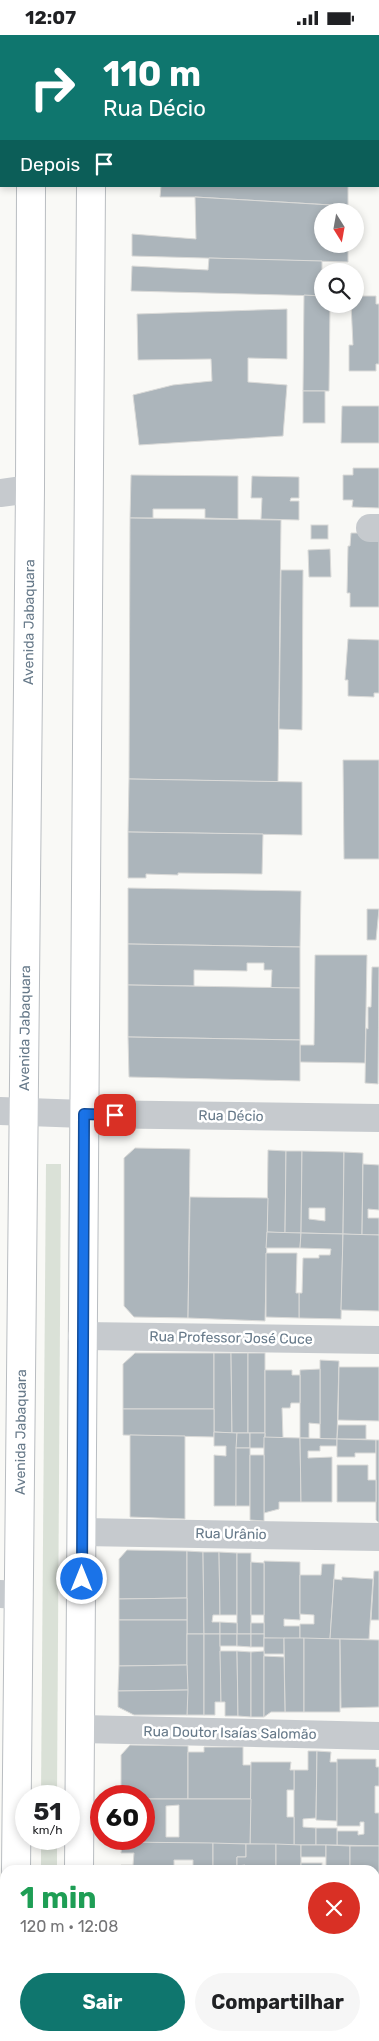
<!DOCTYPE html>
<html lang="pt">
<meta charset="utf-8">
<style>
:root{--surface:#fff;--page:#f6f6f6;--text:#202124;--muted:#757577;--accent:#0f766e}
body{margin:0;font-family:Rubik,sans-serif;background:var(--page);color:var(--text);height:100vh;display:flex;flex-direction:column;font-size:19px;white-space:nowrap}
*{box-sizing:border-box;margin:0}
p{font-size:16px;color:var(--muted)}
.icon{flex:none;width:28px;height:28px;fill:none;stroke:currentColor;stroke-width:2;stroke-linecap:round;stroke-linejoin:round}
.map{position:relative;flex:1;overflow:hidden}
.side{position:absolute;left:0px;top:1830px;width:380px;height:176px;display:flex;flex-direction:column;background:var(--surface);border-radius:15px 15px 0 0;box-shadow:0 2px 8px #0003}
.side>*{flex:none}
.guide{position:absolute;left:0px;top:0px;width:380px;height:152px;box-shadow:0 2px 8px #0003;background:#0f766e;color:#fff;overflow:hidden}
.needle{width:32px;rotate:169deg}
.tools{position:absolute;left:314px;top:168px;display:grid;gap:10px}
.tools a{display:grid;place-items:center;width:50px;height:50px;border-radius:50%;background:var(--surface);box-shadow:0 2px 8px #0003;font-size:25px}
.speed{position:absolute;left:15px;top:1750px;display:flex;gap:10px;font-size:25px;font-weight:700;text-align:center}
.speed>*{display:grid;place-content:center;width:65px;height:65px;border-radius:50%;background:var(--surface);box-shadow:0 2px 8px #0003;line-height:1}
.speed small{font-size:12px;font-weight:400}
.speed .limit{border:8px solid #d22;background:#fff;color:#111}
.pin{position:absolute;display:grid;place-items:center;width:42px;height:42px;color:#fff;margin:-21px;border-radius:10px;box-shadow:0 2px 8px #0006}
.me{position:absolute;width:55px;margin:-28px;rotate:0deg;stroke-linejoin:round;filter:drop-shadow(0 0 4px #0008)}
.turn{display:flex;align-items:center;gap:18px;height:105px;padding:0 20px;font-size:22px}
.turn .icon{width:65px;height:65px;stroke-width:2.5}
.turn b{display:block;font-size:35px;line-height:42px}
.then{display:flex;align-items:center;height:48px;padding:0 20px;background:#0003;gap:10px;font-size:19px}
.round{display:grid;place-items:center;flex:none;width:52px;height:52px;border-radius:26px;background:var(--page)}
.overview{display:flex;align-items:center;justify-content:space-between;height:85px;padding:0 20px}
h1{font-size:30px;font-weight:700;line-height:38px;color:#1e9e55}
.button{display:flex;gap:10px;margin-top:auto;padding:10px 20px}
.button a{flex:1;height:58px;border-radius:30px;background:var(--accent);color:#fff;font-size:20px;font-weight:700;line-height:58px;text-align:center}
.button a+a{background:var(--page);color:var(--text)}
.status{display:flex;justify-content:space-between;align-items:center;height:35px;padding:0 25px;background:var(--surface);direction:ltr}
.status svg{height:14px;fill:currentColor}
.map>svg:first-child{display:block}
.green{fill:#dae1d7}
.building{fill:#acb5bb;stroke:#dadad8;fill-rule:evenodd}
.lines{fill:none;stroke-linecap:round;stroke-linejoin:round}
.major-casing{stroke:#b9bdc1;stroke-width:30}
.minor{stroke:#c6cace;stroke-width:28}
.major{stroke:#fff;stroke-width:28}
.route-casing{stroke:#114b97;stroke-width:12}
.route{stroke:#1a73e8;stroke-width:9}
.labels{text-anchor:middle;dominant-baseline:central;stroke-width:5;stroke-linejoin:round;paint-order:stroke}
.street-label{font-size:14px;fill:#667989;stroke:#fff}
</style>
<div class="status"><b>12:07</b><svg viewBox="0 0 49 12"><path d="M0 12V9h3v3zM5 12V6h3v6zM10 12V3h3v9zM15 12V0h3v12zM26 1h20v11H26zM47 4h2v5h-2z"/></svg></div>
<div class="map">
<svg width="379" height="2006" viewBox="0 0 379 2006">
<rect width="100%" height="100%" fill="#f9f9f6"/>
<g class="green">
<path d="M46,1129h15l-4,632h-16z"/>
<rect x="41" y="1804" width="16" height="31"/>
</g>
<g class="building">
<path d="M135,0h40l-40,1z"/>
<path d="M220,0h35l-35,1z"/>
<rect x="282" y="0" width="24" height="1"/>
<rect x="313" y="0" width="35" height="1"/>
<path d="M161,151h187v20l-153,-9h-35z"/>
<path d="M195,162l153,9v5h-26v33h26v18l-216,-6v-22l64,5z"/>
<path d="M209,223l113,3v35l-191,-5 1,-25 76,4z"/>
<path d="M304,260l18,1v8h8l-1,87h-26z"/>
<path d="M355,261h21v8h3v60h-3v7h-27v-26h4l-2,-41h4z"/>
<path d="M287,274v50l-39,-1v24l39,3 -4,51 -144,9 -6,-50 40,-10 39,-4 -1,-22 -73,1 -1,-46z"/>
<rect x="303" y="356" width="22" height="32"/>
<path d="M342,371h37v37h-38z"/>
<path d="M353,433h26v40l-27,-1 1,-7h-10v-25h10z"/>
<path d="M131,440l107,1v43l-33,-1v-9h-52v9h-23z"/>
<path d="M252,441l47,1v21h-8l-1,3h9v19l-38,-1 1,-21h-11z"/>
<path d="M130,483l151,2 -3,262 -149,-3z"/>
<rect x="311" y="490" width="17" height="14"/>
<path d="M351,498h28v74h-29v-14h-3l1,-47h2z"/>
<path d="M330,514l1,28h-22l-1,-27z"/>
<path d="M281,535h22l-1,160 -23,-1z"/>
<path d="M348,604l31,1v53h-5v4l-26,-1v-16h-3z"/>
<path d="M343,725h36v99h-35z"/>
<path d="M129,744l173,3v53l-174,-3z"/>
<path d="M128,797l135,2 -1,40 -84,-1v2l-32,-1v4h-18z"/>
<path d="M128,853l173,3 -1,56 -172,-3z"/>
<path d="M367,874h12l-3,31h-9z"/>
<path d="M128,909l172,3v41h-29l1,-18h-8v-7h-17v8l-53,-1v16l-66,-1z"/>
<path d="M315,920h52l-2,108 -65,-1v-17h14z"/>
<path d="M372,932h7l-1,117 -13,-1 1,-55 2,1v-22h3z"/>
<path d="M128,950l172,3v52l-172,-3z"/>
<path d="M128,1002l172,3v41l-171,-4z"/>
<path d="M135,1113l55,1 -2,169 -54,-1 -10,-11v-148z"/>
<path d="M268,1115l18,1 -1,82 -18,-1z"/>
<path d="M286,1116h16l-1,82h-16z"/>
<path d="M302,1116l42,1 -1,82 -42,-1zM309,1173h16v13l-16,-2z"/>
<path d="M344,1117l19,1 -1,82 -19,-1z"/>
<path d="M363,1129l16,1v45l-11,-1v9h11v17h-17z"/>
<path d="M190,1162l78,1 -3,123 -77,-3z"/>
<path d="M267,1197l34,1 -1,15h-34z"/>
<path d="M301,1198l42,1 -2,85 -42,-1v-25h3l1,-35h16v-3h11l1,-6 -31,-1z"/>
<path d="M343,1199l36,1v76l-38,-1z"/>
<path d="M266,1218h31l-1,40h3v25l-33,-1z"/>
<path d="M135,1318h79v56h-91v-45z"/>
<path d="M214,1318h17l1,80 -18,-1z"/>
<path d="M231,1318h17v80h-16z"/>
<rect x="248" y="1318" width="17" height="80"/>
<path d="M320,1325l19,1 -2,78h-17z"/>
<path d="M339,1332h40v54l-41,-1z"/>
<path d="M320,1334v55l-11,-1v15h-9v-68z"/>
<path d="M265,1335h27v5h8v28h-9l-1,5h-8l1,30h-18z"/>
<path d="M123,1374h91v28l-91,-2z"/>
<path d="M338,1390h28v14h-29z"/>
<path d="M214,1397l23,1 -1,73h-22v-51l12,1v-10h-12z"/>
<path d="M237,1398h13v15h-14z"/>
<path d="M250,1398h15l-1,15h-14z"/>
<path d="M130,1400l55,1v83l-55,-2z"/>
<path d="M264,1402l36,1 1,64h-22v7l-15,4z"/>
<path d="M300,1403l37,1v7h-17v5h-12v7l24,-1v45h-31z"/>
<path d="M337,1404l39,1v13h-21v4h-18z"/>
<path d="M376,1405h3v83l-3,-3z"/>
<rect x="236" y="1413" width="14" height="58"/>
<path d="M250,1420h14v66l-14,-1z"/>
<path d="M337,1430h31v15h8v22h-39z"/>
<path d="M127,1515l60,1v47l-68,1v-40z"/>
<path d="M187,1516l16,1 1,82h-17z"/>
<path d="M203,1517h16l1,63h-7l-1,7h8v12h-16z"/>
<path d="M219,1517l18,1v62h-17z"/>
<rect x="237" y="1518" width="14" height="81"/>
<path d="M264,1526l36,1v58l-16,-1v7h16v13l-36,-1z"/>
<path d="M251,1527l13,1v52h-13z"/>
<path d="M322,1529h13l-5,75h-30v-15h14v-9l-14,-1v-39h21z"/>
<path d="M374,1536h5v49h-8z"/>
<path d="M342,1542l31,2 -4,60h-39l4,-60 8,1z"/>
<path d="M187,1563v22h-68v-21z"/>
<path d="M119,1585h68v45l-68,1z"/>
<path d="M220,1587l17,1v11h-17z"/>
<rect x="251" y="1588" width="13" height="11"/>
<rect x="187" y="1599" width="17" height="81"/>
<path d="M204,1599h16l1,68h-6v13h-11z"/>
<rect x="220" y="1599" width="17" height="12"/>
<path d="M237,1599h14v13l-14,-1z"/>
<rect x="251" y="1599" width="13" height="13"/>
<rect x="264" y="1603" width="20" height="16"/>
<path d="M284,1603h20v74h-19z"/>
<path d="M304,1603l36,1v73h-36z"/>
<path d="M340,1604l39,1v67l-38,1z"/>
<path d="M220,1616h17l1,65h-13v-14h-4z"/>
<path d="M237,1616l14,1v65l-13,-1z"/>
<path d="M264,1616v66h-13v-65z"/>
<path d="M264,1621l20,1 1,55h-14l-7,5z"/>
<path d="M187,1630l1,25 -70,1 1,-25z"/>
<path d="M188,1655l-1,25h-53l-16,-8v-16z"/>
<path d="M130,1710l58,1v53h-44v-3h-23v-41z"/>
<path d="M204,1712h39v18h8v34h-63v-47h16z"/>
<path d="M308,1716h9l-1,67 -13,1v8l13,1v17h-22v-75h14z"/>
<path d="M317,1716l14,1 -1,10h8l-1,59 -21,-1z"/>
<path d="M337,1724h39v8h3v19h-4v27h4v33l-42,-1v-14h21v4l6,-1v-12h-4v4h-23z"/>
<path d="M251,1727h40l-1,8h4v20h-7v27h7v28l-44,-1z"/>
<path d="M144,1764h107l-1,45 -128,-2v-3h22zM179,1770v32h-13v-31z"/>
<rect x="316" y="1793" width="21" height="17"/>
<path d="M122,1807l91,1v27h-20v-10h-19v10h-52l-1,-5h12l1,-12h-13z"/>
<path d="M213,1808l33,1v13h-9v9l8,-1v5h-32z"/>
<path d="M246,1809h30v26h-31v-5l-8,1v-9h9z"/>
<path d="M276,1809l25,1v25h-25z"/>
<rect x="301" y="1810" width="25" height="12"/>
<path d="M326,1810l24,1v24h-24z"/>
<path d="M350,1811h29v62h-4v-38h-25z"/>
<rect x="301" y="1828" width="21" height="7"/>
<path d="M375,1966h4v40h-13v-5h9z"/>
<rect x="138" y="2001" width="69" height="5"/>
<rect x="344" y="2001" width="22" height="5"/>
</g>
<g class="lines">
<defs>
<g id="major">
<path d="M32,1v-1"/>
<path d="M92,1v-1"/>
<path id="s1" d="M16,1835l14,-1381 1,-303"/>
<path d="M79,1835l12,-1684"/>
<path d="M14,2006v-5"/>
<path d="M78,2006v-5"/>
</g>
</defs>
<use href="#major" class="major-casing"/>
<g class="minor">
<path d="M0,458l30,-4"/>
<path d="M370,493h9"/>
<path d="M0,1076l84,3 295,4"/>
<path d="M82,1301l297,4"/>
<path d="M82,1497l297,5"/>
<path d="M0,1559l19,1"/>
<path d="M81,1694l298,7"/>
<path d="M0,1928h5"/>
<path d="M375,1938h4"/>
</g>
<use href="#major" class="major"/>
</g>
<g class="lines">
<defs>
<path id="route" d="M82,1544l2,-465 31,1"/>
</defs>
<use href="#route" class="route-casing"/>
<use href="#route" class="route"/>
</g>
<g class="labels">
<g class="street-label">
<text stroke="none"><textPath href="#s1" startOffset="1248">Avenida Jabaquara</textPath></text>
<text stroke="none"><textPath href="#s1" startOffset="842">Avenida Jabaquara</textPath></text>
<text transform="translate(231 1081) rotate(1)">Rua Décio</text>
<text transform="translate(231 1303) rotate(1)">Rua Professor José Cuce</text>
<text stroke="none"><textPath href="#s1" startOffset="438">Avenida Jabaquara</textPath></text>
<text transform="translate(231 1499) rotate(1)">Rua Urânio</text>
<text transform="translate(230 1698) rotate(1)">Rua Doutor Isaías Salomão</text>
</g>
</g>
</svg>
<div class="tools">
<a><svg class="needle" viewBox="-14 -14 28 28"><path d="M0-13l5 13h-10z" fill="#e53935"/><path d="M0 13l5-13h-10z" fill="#757577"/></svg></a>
<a><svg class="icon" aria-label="search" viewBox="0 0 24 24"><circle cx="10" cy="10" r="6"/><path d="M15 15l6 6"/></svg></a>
</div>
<div class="speed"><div>51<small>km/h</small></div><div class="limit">60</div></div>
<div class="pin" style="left:115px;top:1080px;background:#d93025"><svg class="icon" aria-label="arrive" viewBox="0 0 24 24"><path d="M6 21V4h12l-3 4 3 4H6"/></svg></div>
<svg class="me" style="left:82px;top:1544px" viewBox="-20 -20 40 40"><circle r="17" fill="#1a73e8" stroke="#fff" stroke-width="3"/><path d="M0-11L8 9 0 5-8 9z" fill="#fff"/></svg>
<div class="guide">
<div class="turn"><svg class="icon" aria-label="right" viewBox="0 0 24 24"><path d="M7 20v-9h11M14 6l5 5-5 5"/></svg><div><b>110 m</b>Rua Décio</div></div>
<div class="then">Depois<svg class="icon" aria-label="arrive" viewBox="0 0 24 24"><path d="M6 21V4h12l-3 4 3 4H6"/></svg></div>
</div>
<section class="side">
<div class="overview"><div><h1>1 min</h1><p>120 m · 12:08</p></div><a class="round" style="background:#d93025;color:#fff"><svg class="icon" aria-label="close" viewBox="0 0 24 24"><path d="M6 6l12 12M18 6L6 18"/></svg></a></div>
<div class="button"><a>Sair</a><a>Compartilhar</a></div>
</section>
</div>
